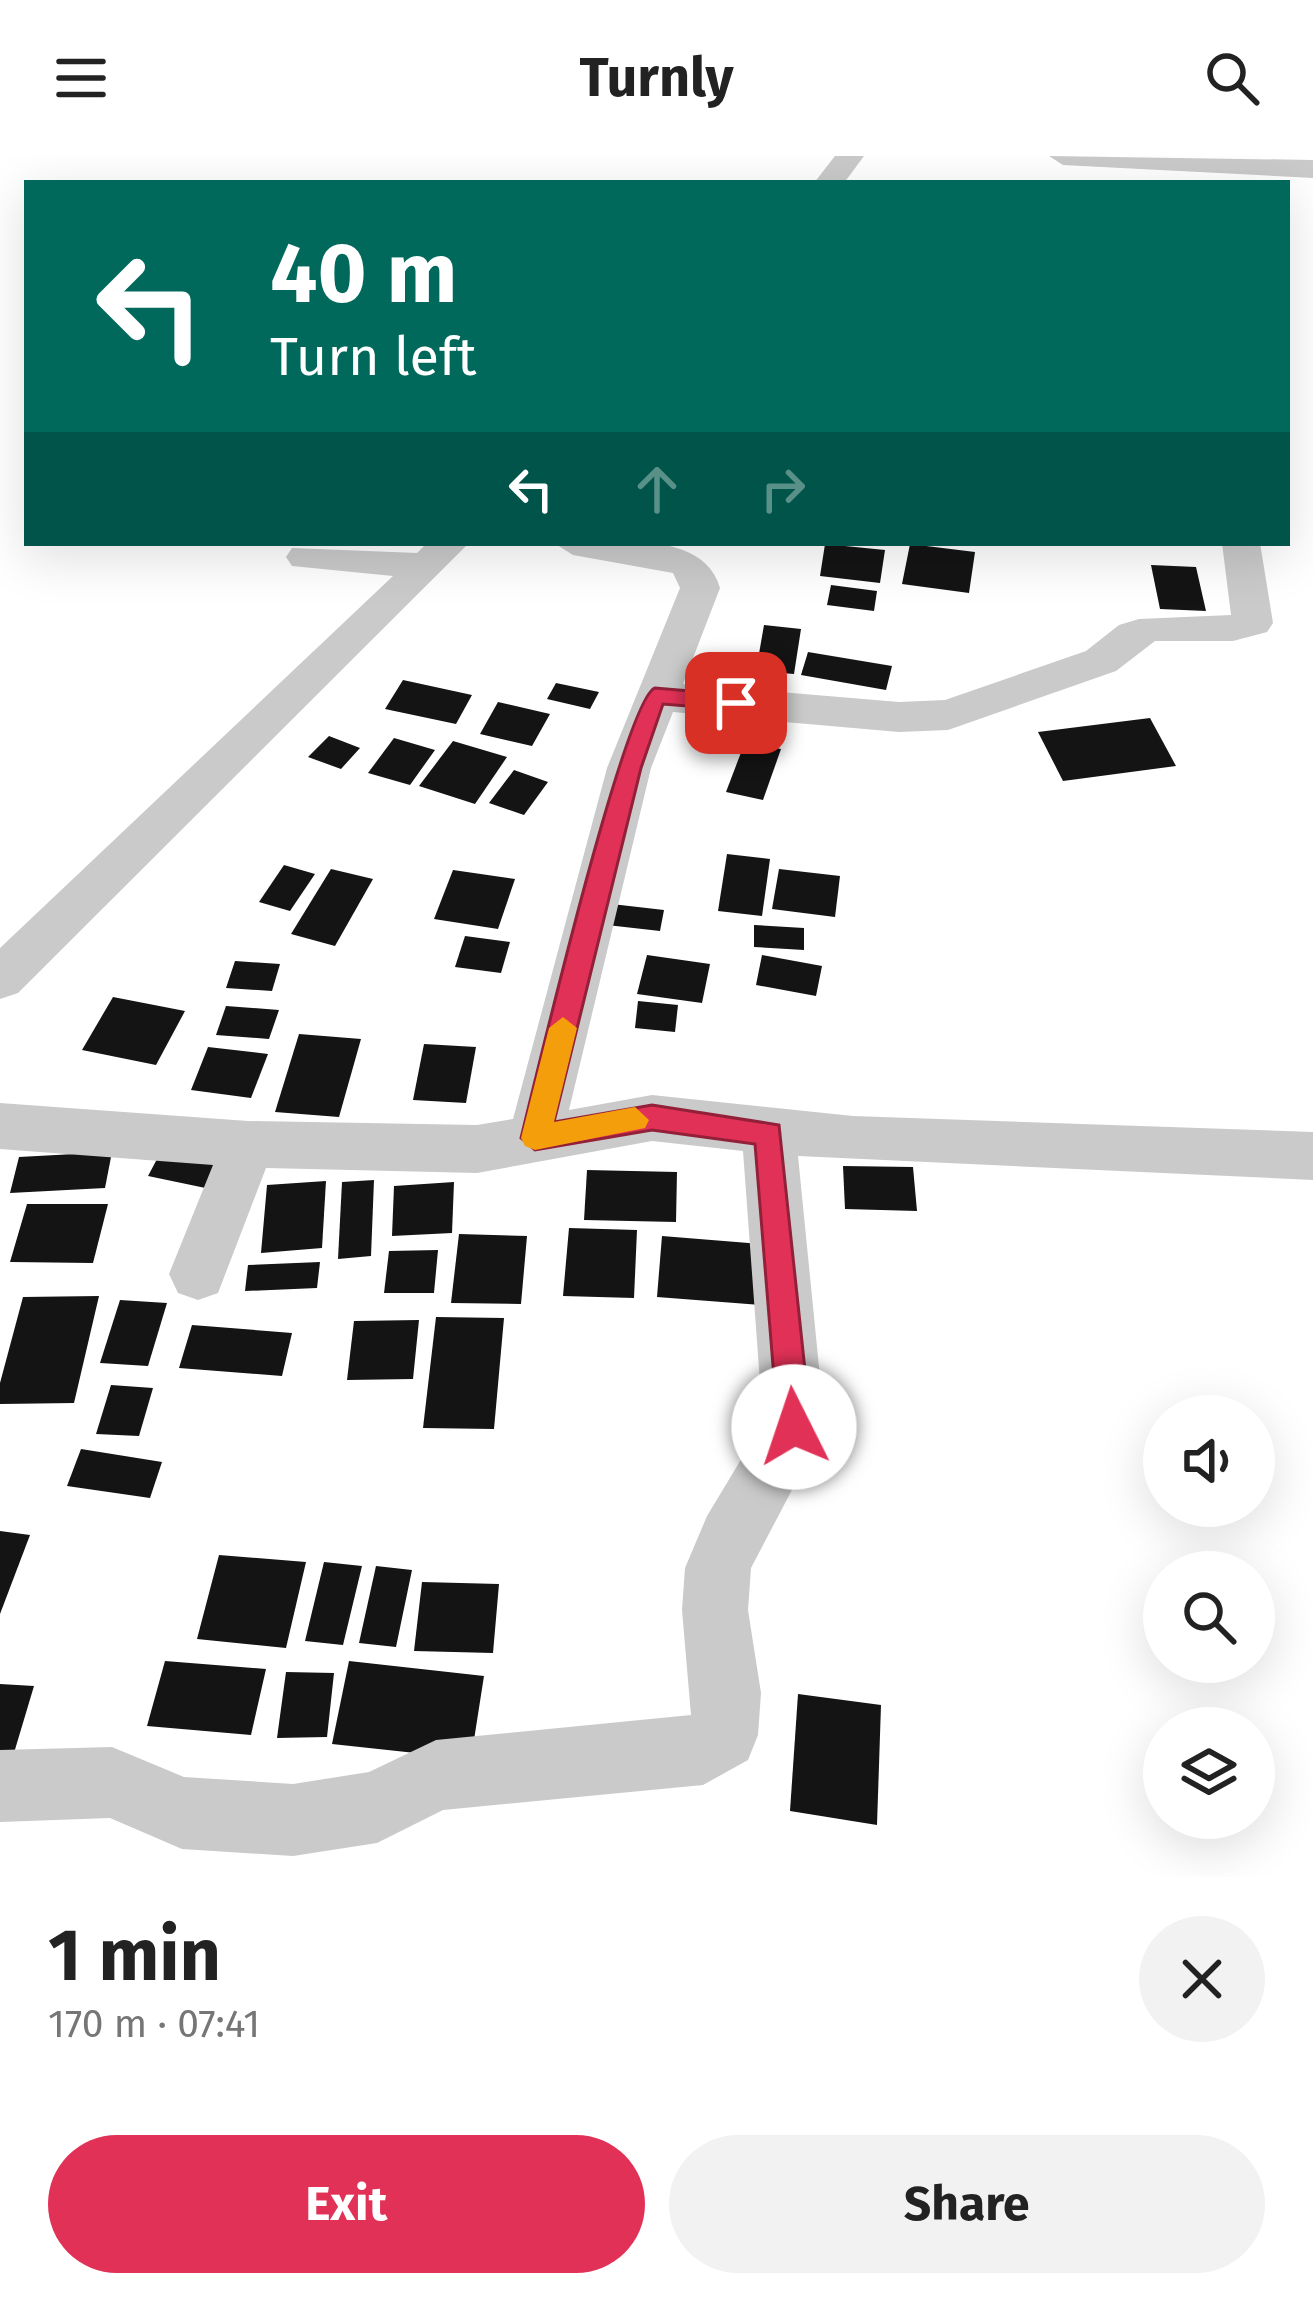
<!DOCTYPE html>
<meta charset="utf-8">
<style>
:root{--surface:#fff;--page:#f2f2f2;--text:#222;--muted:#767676;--accent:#e23157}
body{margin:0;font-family:"Fira Sans",sans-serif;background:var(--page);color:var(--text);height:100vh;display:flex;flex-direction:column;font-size:45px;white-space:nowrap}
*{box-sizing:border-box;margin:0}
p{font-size:39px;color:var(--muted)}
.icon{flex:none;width:66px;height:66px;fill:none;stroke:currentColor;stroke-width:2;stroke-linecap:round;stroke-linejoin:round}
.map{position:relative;height:1721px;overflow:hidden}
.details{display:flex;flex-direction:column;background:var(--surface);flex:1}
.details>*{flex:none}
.hud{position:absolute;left:24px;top:24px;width:1266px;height:366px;border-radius:0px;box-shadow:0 12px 48px #0002;background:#00695c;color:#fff;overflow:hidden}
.controls{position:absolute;left:1143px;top:1239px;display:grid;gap:24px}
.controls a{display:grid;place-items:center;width:132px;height:132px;border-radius:50%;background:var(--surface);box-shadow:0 12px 48px #0002;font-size:60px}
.pin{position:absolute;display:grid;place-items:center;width:102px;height:102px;color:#fff;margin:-51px;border-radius:24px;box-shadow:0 6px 18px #0006}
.me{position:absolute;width:132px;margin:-66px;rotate:356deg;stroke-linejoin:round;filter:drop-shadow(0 0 9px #0008)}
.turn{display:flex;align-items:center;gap:42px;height:252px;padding:0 48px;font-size:54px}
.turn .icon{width:156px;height:156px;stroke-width:2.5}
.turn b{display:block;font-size:84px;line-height:102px}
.lanes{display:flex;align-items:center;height:114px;padding:0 48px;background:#0003;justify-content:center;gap:60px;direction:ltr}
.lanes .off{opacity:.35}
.round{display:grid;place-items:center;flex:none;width:126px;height:126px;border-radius:63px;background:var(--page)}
.head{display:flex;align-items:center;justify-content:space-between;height:204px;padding:0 48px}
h1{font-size:72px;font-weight:700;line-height:90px}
.button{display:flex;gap:24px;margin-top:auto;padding:24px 48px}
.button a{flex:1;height:138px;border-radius:72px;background:var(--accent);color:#fff;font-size:48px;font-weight:700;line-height:138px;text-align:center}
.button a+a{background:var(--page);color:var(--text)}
header{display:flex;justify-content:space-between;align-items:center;height:156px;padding:0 48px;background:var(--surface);font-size:54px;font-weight:700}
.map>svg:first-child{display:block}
.building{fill:#141414}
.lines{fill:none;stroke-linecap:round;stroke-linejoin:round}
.minor{fill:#cacaca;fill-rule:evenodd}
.route{fill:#e23157;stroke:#932039;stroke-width:3}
.slow{fill:#f59e0b}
</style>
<header><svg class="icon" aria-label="menu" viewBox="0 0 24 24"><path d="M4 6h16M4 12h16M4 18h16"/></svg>Turnly<svg class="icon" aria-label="search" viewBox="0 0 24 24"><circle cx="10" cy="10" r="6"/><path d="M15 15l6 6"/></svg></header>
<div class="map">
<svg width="1313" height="1721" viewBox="0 0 1313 1721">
<rect width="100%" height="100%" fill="#fff"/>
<g class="building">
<path d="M825,388l60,6 -5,33 -60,-7z"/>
<path d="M910,388l65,8 -6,41 -67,-9z"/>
<path d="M1151,409l45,2 10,44 -46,-2z"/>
<path d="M831,429l46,6 -3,20 -47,-6z"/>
<path d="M764,469l37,4 -7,45 -38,-3z"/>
<path d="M808,496l84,14 -6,24 -85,-15z"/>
<path d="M403,524l69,15 -16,29 -71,-15z"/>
<path d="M556,527l43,9 -9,17 -43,-10z"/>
<path d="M498,546l52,12 -18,32 -52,-12z"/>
<path d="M1150,562l26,48 -113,15 -25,-49z"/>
<path d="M329,580l31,12 -19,21 -33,-12z"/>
<path d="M394,582l41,12 -25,35 -42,-12z"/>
<path d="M453,585l54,16 -32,47 -56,-18z"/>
<path d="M745,586l36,7 -18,51 -37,-8z"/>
<path d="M514,614l34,12 -24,33 -35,-12z"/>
<path d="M727,698l43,5 -8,57 -44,-5z"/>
<path d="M284,709l31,9 -25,37 -31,-9z"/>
<path d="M331,713l42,10 -38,67 -44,-12z"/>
<path d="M779,713l61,7 -5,41 -63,-8z"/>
<path d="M453,714l62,9 -17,50 -64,-10z"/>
<path d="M603,747l61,7 -4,21 -62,-7z"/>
<path d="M754,769l50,3v22l-50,-3z"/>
<path d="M465,780l45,6 -9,31 -46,-6z"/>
<path d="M647,799l63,9 -8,39 -65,-9z"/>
<path d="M762,799l60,11 -6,30 -60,-11z"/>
<path d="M235,805l45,3 -8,27 -46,-3z"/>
<path d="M113,841l72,14 -29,54 -74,-15z"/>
<path d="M638,845l40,4 -3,27 -40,-4z"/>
<path d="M226,850l53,4 -10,29 -53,-4z"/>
<path d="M299,878l62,5 -22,78 -64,-5z"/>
<path d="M424,888l52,3 -10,56 -53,-3z"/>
<path d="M208,891l60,7 -17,44 -60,-8z"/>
<path d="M164,990l66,13 -15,31 -67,-14z"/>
<path d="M112,996l-7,36 -95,5 9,-36z"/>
<path d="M843,1010l70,1 4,44 -72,-2z"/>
<path d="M587,1014l90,2 -1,50 -92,-2z"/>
<path d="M374,1024l-3,76 -33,3 4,-77z"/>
<path d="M326,1025l-4,67 -61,5 6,-68z"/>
<path d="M454,1026l-2,51 -60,3 2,-50z"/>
<path d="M27,1048h81l-15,59 -83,-1z"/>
<path d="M569,1072l68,2 -3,68 -71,-2z"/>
<path d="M459,1078l68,2 -6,68 -70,-1z"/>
<path d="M662,1080l112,9 -2,61 -115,-9z"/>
<path d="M438,1094l-4,43h-50l5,-42z"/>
<path d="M320,1106l-3,26 -72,3 3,-26z"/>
<path d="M99,1140l-25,107 -74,1v-21l23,-86z"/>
<path d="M120,1144l47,3 -19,63 -48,-3z"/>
<path d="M436,1161l68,1 -10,111 -71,-1z"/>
<path d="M419,1164l-6,59 -66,1 7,-59z"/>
<path d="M192,1169l100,8 -10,43 -103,-8z"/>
<path d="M111,1229l42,3 -14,48 -43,-2z"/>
<path d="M81,1293l81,13 -12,36 -83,-12z"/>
<path d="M0,1375l30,4 -30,79z"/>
<path d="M219,1399l87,7 -20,86 -89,-9z"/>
<path d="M324,1406l38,4 -19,79 -38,-4z"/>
<path d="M376,1410l36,4 -16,77 -37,-4z"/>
<path d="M422,1426l77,2 -6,69 -79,-2z"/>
<path d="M165,1505l101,8 -15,66 -104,-9z"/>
<path d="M349,1505l135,15 -13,83 -139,-15z"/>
<path d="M286,1516l48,1 -7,64 -50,1z"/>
<path d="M0,1528l34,2 -26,87h-8z"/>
<path d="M798,1538l83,11 -4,120 -87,-14z"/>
</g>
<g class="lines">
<g class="minor">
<path d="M835,0h29l-20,27h-30z"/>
<path d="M1049,0l264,4v18l-250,-13z"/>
<path d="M427,387h42l-451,450 -18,6v-51l393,-372 -101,-10 -6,-9 6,-9 125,5z"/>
<path d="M554,387c50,0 149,-16 166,45l-37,96 216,18 46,-2 141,-49 33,-26 20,-6 92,-4 -9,-72h38l13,80 -6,9 -34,9h-78l-39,30 -168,59 -49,2 -226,-20 -22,56 -82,342 83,-15 201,21 460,16v48l-515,-24 27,271 -74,141 -3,42 13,83 -3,42 -10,25 -45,25 -260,25 -66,33 -84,13 -111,-7 -72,-31 -110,4v-72l112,-3 72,30 109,7 76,-12 67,-32 255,-25 -9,-105 3,-42 22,-52 56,-93 -20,-272 -91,-10 -175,32 -211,-5 -48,125 -20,7 -20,-7 -9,-19 44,-109 -213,-16v-46l248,18 229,4 36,-6 94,-351 73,-180 -7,-15 -100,-18z"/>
</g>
</g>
<path class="route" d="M655,532l81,7 12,8 -12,7 -73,-6 -22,64 -87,354 98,-17 127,20 32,302 -5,12 -12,4 -11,-4 -5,-12 -23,-283 -103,-14 -117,20 -14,-12c14,-56 104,-440 134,-450z"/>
<path class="slow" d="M563,861l14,11 -23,94 81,-15 14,13 -4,8 -110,22 -10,-4 -4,-8 28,-110z"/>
</svg>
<div class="controls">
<a><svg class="icon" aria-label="sound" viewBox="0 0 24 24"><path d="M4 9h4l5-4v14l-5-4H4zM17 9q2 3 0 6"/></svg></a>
<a><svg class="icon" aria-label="search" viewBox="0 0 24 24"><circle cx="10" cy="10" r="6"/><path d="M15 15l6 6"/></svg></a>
<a><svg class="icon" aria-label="layers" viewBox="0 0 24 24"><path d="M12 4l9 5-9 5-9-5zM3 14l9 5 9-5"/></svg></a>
</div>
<div class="pin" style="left:736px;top:547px;background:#d93025"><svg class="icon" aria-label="arrive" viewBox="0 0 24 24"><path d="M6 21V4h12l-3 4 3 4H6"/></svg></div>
<svg class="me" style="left:794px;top:1271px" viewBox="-20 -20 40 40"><circle r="19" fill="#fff"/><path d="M0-13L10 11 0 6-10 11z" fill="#e23157"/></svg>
<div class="hud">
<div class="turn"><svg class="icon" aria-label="left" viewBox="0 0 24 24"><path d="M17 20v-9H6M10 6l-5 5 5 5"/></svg><div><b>40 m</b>Turn left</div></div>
<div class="lanes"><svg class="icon" aria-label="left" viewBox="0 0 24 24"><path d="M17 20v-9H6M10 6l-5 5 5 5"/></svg><svg class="icon off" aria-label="ahead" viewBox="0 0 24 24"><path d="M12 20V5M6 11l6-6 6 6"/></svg><svg class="icon off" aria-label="right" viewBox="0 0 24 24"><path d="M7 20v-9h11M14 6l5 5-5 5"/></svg></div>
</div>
</div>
<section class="details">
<div class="head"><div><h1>1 min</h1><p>170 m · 07:41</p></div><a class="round"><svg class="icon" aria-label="close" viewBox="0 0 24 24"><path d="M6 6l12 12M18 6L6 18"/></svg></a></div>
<div class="button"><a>Exit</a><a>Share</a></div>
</section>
